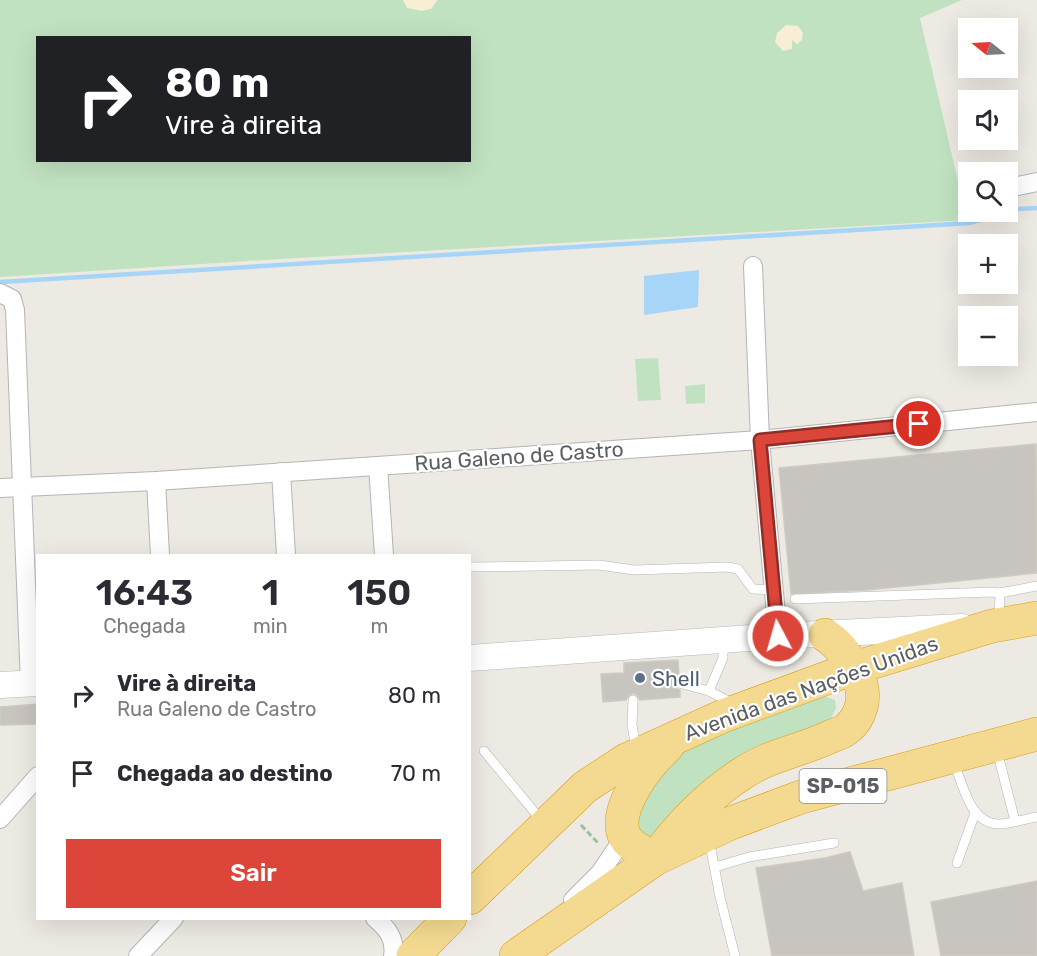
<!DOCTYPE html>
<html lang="pt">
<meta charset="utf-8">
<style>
:root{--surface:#fff;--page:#f2f2f3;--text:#2b2b33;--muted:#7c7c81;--accent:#db453a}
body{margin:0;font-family:Rubik,sans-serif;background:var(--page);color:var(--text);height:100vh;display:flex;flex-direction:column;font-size:22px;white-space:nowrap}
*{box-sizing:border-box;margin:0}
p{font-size:20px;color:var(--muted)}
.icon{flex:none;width:33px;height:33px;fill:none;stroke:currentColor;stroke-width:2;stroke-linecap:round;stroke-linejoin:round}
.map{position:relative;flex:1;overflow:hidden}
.panel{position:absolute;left:36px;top:554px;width:435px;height:366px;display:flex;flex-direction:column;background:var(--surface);border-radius:0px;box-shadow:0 6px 24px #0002}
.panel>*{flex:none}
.guide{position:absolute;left:36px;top:36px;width:435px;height:126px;border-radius:0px;box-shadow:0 6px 24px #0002;background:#202124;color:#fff;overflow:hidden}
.needle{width:39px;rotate:288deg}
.controls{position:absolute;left:958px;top:18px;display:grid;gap:12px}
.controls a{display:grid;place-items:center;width:60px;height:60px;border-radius:0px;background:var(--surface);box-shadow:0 6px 24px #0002;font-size:30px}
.pin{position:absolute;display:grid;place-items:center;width:51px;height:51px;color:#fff;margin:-26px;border:3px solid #fff;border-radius:50%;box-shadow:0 2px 6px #0007}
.me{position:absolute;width:66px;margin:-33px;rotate:354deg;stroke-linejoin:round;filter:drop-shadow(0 0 4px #0008)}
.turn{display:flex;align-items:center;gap:21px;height:126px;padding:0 30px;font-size:27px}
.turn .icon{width:78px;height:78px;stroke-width:2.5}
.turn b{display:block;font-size:42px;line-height:51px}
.eta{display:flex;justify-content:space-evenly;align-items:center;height:102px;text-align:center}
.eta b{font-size:36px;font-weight:600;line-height:42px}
.cta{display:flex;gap:12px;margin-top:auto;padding:12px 30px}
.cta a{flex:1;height:69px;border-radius:0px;background:var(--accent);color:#fff;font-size:24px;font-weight:600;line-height:69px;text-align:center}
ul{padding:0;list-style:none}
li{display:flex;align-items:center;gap:18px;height:78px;padding:0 30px}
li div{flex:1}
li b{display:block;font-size:22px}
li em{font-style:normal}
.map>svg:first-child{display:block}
.green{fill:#c1e2c0;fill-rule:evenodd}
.sand{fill:#f7eed3}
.water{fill:#a7d5f8}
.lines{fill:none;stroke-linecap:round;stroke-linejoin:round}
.stream{stroke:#a7d5f8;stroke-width:4.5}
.building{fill:#c8c5c0;stroke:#d0cbc1;stroke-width:1.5}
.lane-casing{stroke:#b3b5b9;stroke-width:10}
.street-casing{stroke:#b3b5b9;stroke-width:20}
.secondary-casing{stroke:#b4b7bc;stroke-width:27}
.highway-casing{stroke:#dd9c12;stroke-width:34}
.path{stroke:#99c0a4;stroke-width:3;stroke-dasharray:6 3;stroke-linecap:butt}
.lane{stroke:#fff;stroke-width:9}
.street{stroke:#fff;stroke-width:18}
.secondary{stroke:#fff;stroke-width:26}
.highway{stroke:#f4da91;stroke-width:33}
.route-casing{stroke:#8e2d26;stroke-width:15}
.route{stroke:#db453a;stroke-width:10}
.service-dot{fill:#5c6f8a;stroke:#fff;stroke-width:2}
.labels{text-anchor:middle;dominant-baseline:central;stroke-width:4.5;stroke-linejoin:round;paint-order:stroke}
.shield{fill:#fff;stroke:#8c8e91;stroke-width:1.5}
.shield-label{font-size:20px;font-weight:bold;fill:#5b5e62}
.street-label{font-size:21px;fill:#5b5e62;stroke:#fff}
.service-label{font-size:21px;fill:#4e5e75;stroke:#fff;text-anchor:start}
</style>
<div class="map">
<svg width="1037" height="956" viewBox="0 0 1037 956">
<rect width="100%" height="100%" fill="#eceae2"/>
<g class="green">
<path d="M0,0h962l-42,18 47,202 -703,40 -264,17zM38,38h432v122h-432z"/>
<path d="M658,358l3,42 -23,1 -3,-42z"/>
<path d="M705,384v19l-19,1 -1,-18z"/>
<path d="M821,695l14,5 1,8 -5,10 -178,118 -6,2 -10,-4v-34l35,-42 37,-20z"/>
</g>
<g class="sand">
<path d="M403,0h34v1l-6,8 -9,2 -15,-3z"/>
<path d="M786,25l12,1 5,7 -1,7 -5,4 -5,-4v9l-9,2 -8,-9 2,-9z"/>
</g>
<path class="water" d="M699,270l-1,37 -54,8v-39z"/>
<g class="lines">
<path class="stream" d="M0,282l970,-59 48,-14 19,-1"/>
</g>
<g class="building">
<path d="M1036,444l1,129 -170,17 -76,4 -12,-126z"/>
<path d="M678,660l1,16 -5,3 -2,5 3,4 5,2v7l-40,3 -3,-5 -4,-2 -5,3 -2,4 -23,2 -2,-28 23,-1v-10z"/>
<path d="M38,704v20l-38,1v-18z"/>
<path d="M850,852l13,39 39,-8 12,73h-142l-16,-88 69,-10z"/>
<path d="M1037,881v75h-96l-10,-54z"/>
</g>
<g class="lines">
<defs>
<g id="lane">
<path d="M470,567l129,-2 35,5 94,-3 10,2 15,20 21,1"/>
<path d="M1000,593l37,-7"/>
<path d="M795,599l197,-7 8,1 -1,27"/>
<path d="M679,683l30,8 23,12"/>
<path d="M709,691l14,-33v-16"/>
<path d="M633,700l-1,25 4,23"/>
<path d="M484,751l57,69"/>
<path d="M997,751l18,70"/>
<path d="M954,762c8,21 16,62 45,62 12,0 26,-5 38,-7"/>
<path d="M709,839l11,58 15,59"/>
<path d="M957,863l18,-50"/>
<path d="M715,867l34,-10 85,-14"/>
</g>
<g id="street">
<path d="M1008,188l29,-6"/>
<path d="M753,266l7,174 18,196"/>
<path d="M0,293l12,6 3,11 15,373"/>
<path d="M378,466l6,89"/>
<path d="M281,472l5,83"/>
<path d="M156,481l4,74"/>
<path d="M0,488l156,-7 604,-41 277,-28"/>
<path d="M0,819l38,-43"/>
<path d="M573,900l27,-27 25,-37"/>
<path d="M375,918c12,10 21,21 18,38"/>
<path d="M138,956l36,-38"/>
</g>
<g id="secondary">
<path d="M470,658l308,-22 184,-9"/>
<path d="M0,685l38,-2"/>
</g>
<g id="highway">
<path d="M660,852c24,-32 49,-57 83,-79 27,-18 60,-23 89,-37 5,-2 12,-4 16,-8 13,-11 18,-30 12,-46 -8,-20 -17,-35 -35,-47"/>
<path d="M655,859c-10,-6 -24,-12 -30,-22 -14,-27 24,-74 42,-90"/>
<path d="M470,898l115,-111 41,-27 97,-44 131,-48 138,-42 45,-8"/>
<path d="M413,956l37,-38"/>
<path d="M516,956l139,-97 76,-36 70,-26 236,-63"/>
</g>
</defs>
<use href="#lane" class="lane-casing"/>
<use href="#street" class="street-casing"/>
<use href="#secondary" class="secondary-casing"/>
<use href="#highway" class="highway-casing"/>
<path class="path" d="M581,825l18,19"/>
<use href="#lane" class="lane"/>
<use href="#street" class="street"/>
<use href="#secondary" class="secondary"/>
<use href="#highway" class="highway"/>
</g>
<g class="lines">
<defs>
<path id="route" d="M778,636l-18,-196 159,-16"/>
</defs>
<use href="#route" class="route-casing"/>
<use href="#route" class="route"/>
</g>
<circle class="service-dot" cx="640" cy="678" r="6"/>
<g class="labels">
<rect class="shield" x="799.5" y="769" width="87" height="34" rx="4.5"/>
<g class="shield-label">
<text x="843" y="786">SP-015</text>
</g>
<g class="street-label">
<text transform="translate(519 456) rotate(-4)">Rua Galeno de Castro</text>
<text transform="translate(811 688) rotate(-20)">Avenida das Nações Unidas</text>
</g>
<g class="service-label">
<text x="652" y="678">Shell</text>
</g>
</g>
</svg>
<div class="controls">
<a><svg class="needle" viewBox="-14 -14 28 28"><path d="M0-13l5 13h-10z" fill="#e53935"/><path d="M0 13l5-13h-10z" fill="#7c7c81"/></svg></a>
<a><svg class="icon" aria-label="sound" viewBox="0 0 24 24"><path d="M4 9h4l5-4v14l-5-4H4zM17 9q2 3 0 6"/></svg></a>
<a><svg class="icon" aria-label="search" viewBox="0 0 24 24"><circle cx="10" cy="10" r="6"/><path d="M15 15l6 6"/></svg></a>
<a>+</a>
<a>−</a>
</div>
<div class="pin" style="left:919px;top:424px;background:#d93025"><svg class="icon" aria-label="arrive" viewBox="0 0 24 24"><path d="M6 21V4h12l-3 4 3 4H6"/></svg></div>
<svg class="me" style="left:778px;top:636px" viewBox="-20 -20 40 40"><circle r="17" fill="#db453a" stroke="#fff" stroke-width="3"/><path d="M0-11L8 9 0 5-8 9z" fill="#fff"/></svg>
<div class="guide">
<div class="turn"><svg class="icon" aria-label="right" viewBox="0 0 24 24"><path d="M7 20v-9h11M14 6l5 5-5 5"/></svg><div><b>80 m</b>Vire à direita</div></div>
</div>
<section class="panel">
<div class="eta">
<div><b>16:43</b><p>Chegada</p></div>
<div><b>1</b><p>min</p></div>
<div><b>150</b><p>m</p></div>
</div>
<ul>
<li><svg class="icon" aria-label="right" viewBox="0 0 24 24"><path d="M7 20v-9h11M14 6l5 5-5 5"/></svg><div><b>Vire à direita</b><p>Rua Galeno de Castro</p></div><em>80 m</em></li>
<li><svg class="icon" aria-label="arrive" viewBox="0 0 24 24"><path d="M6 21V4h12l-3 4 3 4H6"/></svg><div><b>Chegada ao destino</b></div><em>70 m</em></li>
</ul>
<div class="cta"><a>Sair</a></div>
</section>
</div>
